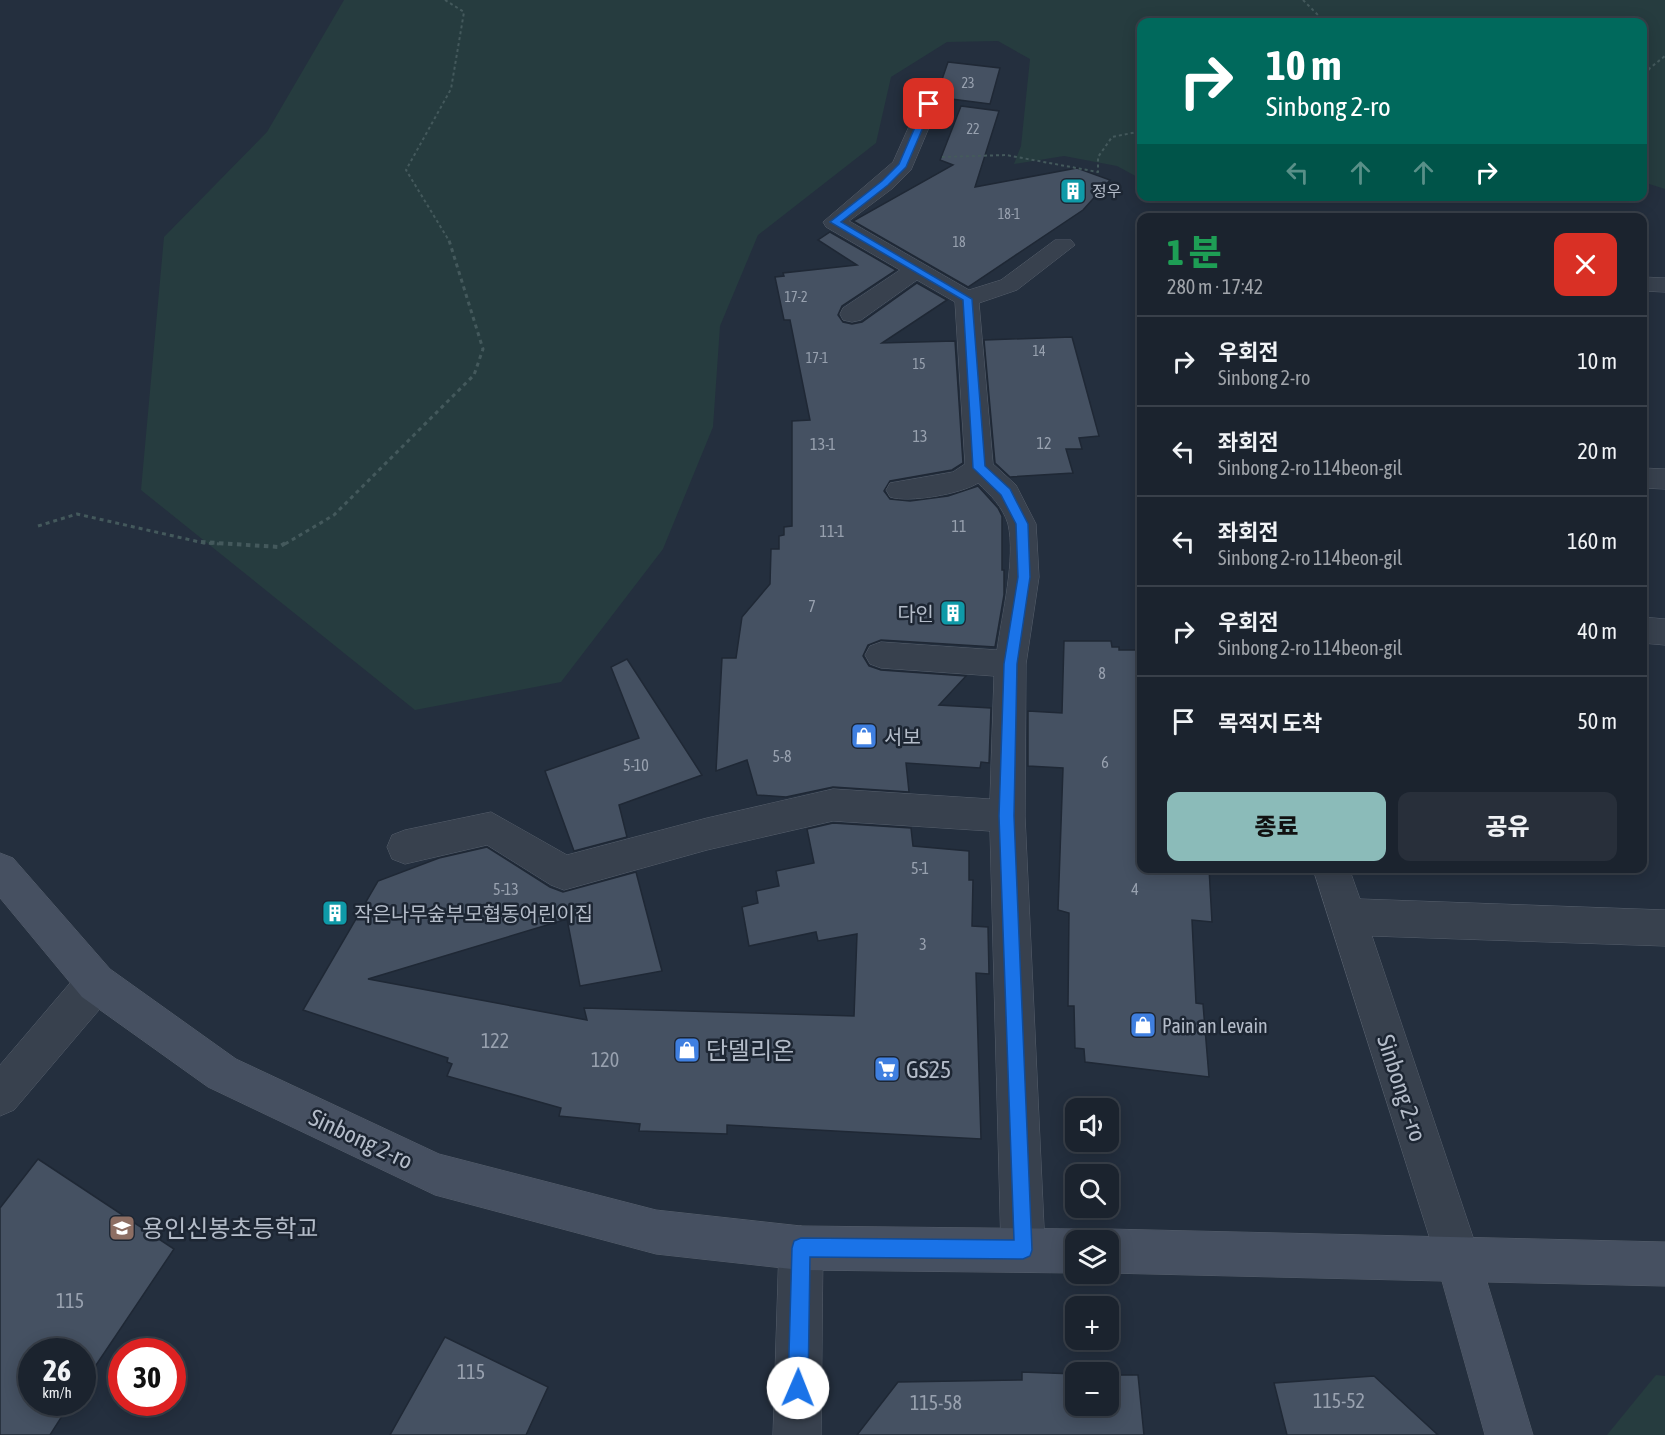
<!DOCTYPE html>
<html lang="ko">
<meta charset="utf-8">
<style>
:root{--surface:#1b232e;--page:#282f3a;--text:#f1f3f6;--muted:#a0a4aa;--line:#39404a;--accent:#8bbbb9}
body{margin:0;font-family:"Asap Condensed","Noto Sans KR",sans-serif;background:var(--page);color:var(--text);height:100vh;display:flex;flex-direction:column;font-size:22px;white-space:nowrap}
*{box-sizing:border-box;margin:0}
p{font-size:20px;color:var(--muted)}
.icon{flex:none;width:33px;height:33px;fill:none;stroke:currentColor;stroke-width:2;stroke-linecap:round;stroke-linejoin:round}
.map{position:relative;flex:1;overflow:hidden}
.details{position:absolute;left:1137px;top:213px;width:510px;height:660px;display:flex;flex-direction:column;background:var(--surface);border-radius:12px;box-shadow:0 3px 15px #0003,0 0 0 2px var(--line)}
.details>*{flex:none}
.top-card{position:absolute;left:1137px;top:18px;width:510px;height:183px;border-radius:12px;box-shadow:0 3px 15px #0003,0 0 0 2px var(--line);background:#00695c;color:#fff;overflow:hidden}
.tools{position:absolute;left:1065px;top:1098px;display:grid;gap:12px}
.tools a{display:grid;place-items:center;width:54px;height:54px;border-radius:12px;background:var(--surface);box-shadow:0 3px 15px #0003,0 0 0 2px var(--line);font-size:30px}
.speed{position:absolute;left:18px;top:1338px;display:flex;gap:12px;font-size:30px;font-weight:700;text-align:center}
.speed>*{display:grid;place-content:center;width:78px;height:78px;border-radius:50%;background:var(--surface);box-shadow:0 3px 15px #0003,0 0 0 2px var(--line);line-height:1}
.speed small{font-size:15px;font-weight:400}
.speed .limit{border:9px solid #d22;background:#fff;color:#111}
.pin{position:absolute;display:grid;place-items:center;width:51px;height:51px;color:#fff;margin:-26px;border-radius:12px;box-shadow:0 3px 9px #0006}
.me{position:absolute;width:66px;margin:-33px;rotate:1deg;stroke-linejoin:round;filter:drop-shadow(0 0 4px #0008)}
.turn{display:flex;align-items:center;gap:21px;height:126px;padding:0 30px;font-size:27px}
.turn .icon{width:78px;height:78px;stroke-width:2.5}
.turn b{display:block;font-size:42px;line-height:51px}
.lanes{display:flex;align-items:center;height:57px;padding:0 30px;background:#0003;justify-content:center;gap:30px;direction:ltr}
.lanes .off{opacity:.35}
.round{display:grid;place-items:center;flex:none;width:63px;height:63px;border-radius:12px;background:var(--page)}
.head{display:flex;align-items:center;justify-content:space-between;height:102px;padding:0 30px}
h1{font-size:36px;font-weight:800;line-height:45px;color:#1e9e55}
.cta{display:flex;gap:12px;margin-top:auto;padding:12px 30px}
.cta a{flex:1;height:69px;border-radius:12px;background:var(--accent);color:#111;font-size:24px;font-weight:800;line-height:69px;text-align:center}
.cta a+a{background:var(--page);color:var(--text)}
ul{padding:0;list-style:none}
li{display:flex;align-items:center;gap:18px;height:90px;padding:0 30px;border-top:2px solid var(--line)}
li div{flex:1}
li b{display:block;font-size:22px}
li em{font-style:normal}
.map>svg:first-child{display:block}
.green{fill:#263c3f}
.building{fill:#455162;stroke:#1f2835;stroke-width:1.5}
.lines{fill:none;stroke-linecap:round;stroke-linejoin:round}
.street-casing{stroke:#565f6c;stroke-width:1}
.secondary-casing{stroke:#565f6c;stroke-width:1}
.path-far2{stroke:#44595c;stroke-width:2;stroke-dasharray:3 3;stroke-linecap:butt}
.path-far1{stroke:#44595c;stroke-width:3;stroke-dasharray:4 4;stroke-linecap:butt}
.path{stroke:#44595c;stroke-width:4;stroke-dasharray:4.5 4.5;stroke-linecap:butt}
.street{fill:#38414e;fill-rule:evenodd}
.secondary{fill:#465061;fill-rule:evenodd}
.route{fill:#1a73e8;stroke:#114b97;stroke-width:1.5}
.labels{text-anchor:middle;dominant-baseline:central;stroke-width:5;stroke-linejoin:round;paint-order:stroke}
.far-number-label{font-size:14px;fill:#98a1af}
.far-poi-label{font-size:16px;fill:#b4bcc9;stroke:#1d2633;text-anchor:start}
.number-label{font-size:16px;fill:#98a1af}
.poi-label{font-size:20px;fill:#b4bcc9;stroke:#1d2633;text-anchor:start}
.near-number-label{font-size:20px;fill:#98a1af}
.near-poi-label{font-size:24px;fill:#b4bcc9;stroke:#1d2633;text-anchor:start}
.near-street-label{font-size:24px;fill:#b4bcc9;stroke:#1d2633}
</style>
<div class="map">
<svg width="1665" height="1435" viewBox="0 0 1665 1435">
<rect width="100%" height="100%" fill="#242f3e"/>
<g class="green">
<path d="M344,0h1321v189l-22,-7 -1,-160h-500l-1,157 -24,-13 -53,-10 -50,8 7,-18 9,-87 -32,-18 -51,1 -56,35 -15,66 -118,92 -38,91 -7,101 -50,122 -102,133 -146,28 -274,-220 23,-253 103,-105z"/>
<path d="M1656,1375l9,1v59h-58z"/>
</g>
<g class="building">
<path d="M948,62l52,6 -10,36 -54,-7z"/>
<path d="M961,106l38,5 -24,76 102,-19 33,12 -27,30 -115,77 -115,-66 100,-56 -13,-5z"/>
<path d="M830,232l66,38 -54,36 -4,9 5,7 9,2 10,-2 55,-39 30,17 -65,43 73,-2 8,122 -11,7 -62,11 -6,10 6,8 20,2 38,-5 30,-10 20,22 4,8v54h2v25l-9,52 -114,-7 -13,5 -5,11 6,10 12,4 85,6 -27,29 52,3 -2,55 -8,-1 -1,6 -74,-5 3,29 -76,-5 -47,10 -29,-2 -10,-35 -31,11 6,-113h14l6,-41 28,-33 1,-35h8v-13l5,-1v-8l8,-1v-105l18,-1 -20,-100h-6l-9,-43 9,-1 -1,-3 74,-8 -39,-25z"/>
<path d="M1072,337l27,99 -20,2 3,11h-16l7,24 -63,4 -15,-14 -11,-123z"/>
<path d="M1064,641h47l1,6h7v3h23v218h67l3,54 -20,-2 4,83 7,1 6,73 -124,-15 -1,-13 -9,-1 -1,-42h-6l1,-93 -11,-3 5,-142 -35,-2v-55l34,2z"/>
<path d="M627,659l75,116 -83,30 8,32 -53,14 -29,-80 94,-33 -28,-71z"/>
<path d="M833,823l78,5 2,18 56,5v29h4l-1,46 16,1 1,47 -13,-1 5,166 -254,-14v9l-88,-3 1,-7 -81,-8 2,-8 -114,-32 5,-12 -5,-2 1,-4 -145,-48 75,-129 61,-23 48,-11 63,40 13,5 73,-20 26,99 -82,15 -13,-67 -199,60 219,41 -3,-12 270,8 3,-82 -39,7 -2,-9 -67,14 -7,-39 16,-4 -2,-12 23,-5 -3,-15 38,-8 -7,-34z"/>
<path d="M38,1159l136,90 -92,137v-34h-50v50h39l-21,33h-50v-227z"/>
<path d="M445,1337l103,50 -22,48h-136z"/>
<path d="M1022,1372l54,2v32h32v-31h30l6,60h-287l41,-53 124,-2z"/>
<path d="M1374,1376l64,59h-151l-13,-52z"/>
</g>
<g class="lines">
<defs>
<g id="street">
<path d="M929,98l7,2 3,4 -28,66 -18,18 -44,33 120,69 32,-10 54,-40h16l4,5 -58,45 -38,13 14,161 23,21 20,39 3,53 -13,87 -1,152 20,433 -6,16 -16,6 -16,-6 -6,-16 -11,-418 -157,-10 -126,29 -143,40 -13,-5 -64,-40 -82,19 -13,-5 -5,-12 5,-12 13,-5 86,-18 76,43 140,-37 126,-29 157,10 4,-123 -113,-8 -11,-4 -5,-9 5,-9 11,-4 116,8c5,-35 19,-92 11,-126 -5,-17 -18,-30 -30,-41 -17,11 -69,20 -88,14l-4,-7 4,-7 63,-11 12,-8 -10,-162 -38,-22 -56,40 -9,2 -9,-2 -3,-6 3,-6 57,-38 -74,-43 -3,-5 70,-60 26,-58 3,-4z"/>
<path d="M1642,277l23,1v14l-23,-1z"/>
<path d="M1642,468l23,1v20l-23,-1z"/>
<path d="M1642,617l23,2v26l-23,-2z"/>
<path d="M1313,868h36l11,31 305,11v36l-293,-10 108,322 -6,16 -16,6 -16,-6 -6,-16z"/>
<path d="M96,964l14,5 5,14 -5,14 -96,113 -14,6v-51l82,-96z"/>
<path d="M801,1226l16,6 6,16 -2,187h-48l6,-187 6,-16z"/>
</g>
<path id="secondary" d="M0,853l13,5 97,111 126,90 203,95 217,56 145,16 275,3 16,7 16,-7 557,13v44l-178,-4 46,153h-48l-43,-154 -334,-8v-33h-32v33l-275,-3 -145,-16 -221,-59 -227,-108 -126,-90 -82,-99z"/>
</defs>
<use href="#street" class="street-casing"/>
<use href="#secondary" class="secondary-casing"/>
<g class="path-far2">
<path d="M445,0l19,12 -13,77 -45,81 42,69"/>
<path d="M1303,0l22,22"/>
<path d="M1642,80l8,-12 15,-12"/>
<path d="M942,157l64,-2 92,17v-15l14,-20 30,-6"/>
</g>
<g class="path-far1">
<path d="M38,526l39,-12 127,29 15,1"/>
<path d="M285,544l49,-29 140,-140 9,-26 -35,-112"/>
</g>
<path class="path" d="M201,542l78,5 8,-5"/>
<use href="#street" class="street"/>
<use href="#secondary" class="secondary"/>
</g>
<path class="route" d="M929,101l4,3 -27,63 -18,18 -47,37 131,77 13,167 25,23 18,35 2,53 -13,87 -3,152 18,434 -2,6 -7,3 -213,-2 -2,131 -3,7 -7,3 -7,-3 -3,-7 4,-140 2,-7 7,-3 213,2 -15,-424 5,-152 14,-87 -2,-53 -15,-29 -28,-27 -10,-168 -133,-78 52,-41 17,-17 26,-60z"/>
<defs>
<symbol id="building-square" viewBox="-11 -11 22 22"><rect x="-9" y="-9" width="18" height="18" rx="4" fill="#0f9aa8" stroke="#1d2633"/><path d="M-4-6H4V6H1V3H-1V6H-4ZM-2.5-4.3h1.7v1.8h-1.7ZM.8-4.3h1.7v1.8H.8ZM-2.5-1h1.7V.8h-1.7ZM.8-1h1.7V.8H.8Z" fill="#fff"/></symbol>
<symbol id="shop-square" viewBox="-11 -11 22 22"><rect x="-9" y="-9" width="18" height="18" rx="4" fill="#3f7fe0" stroke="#1d2633"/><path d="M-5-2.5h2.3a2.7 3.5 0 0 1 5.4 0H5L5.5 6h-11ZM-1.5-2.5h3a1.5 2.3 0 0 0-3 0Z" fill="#fff"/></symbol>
<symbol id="supermarket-square" viewBox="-11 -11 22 22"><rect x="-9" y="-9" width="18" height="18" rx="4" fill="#3f7fe0" stroke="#1d2633"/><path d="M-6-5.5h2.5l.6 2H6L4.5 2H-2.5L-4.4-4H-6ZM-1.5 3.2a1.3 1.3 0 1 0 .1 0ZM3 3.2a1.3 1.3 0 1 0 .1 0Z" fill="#fff"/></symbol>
<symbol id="school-square" viewBox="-11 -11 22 22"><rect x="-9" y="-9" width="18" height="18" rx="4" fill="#8d6e63" stroke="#1d2633"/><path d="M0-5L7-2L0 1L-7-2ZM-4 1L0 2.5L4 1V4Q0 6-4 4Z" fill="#fff"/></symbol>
</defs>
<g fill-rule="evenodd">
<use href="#building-square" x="1058" y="176" width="30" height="30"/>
<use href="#building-square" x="938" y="598" width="30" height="30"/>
<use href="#shop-square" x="849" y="721" width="30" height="30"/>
<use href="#building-square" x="320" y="898" width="30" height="30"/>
<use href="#shop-square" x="1128" y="1010" width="30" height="30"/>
<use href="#shop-square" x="672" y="1035" width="30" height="30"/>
<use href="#supermarket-square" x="872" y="1054" width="30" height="30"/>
<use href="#school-square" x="107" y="1213" width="30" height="30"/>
</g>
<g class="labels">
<g class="far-number-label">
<text x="968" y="83">23</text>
<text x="973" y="129">22</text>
<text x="1009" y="214">18-1</text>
<text x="959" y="242">18</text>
<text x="796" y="297">17-2</text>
<text x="1039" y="351">14</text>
<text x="817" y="358">17-1</text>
<text x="919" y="364">15</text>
</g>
<g class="far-poi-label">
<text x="1092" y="191">정우</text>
</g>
<g class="number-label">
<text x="920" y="436">13</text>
<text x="1044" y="443">12</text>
<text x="823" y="444">13-1</text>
<text x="959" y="526">11</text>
<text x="832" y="531">11-1</text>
<text x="812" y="606">7</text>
<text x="1102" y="673">8</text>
<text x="782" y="756">5-8</text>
<text x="1105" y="762">6</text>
<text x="636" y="765">5-10</text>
<text x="920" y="868">5-1</text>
<text x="506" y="889">5-13</text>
<text x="1135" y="889">4</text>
<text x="923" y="944">3</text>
</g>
<g class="poi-label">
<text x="934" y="613" text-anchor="end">다인</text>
<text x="884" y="736">서보</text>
<text x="354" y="913">작은나무숲부모협동어린이집</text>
<text x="1162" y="1025">Pain an Levain</text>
</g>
<g class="near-number-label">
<text x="495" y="1040">122</text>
<text x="605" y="1059">120</text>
<text x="70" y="1300">115</text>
<text x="471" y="1371">115</text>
<text x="1339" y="1400">115-52</text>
<text x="936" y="1402">115-58</text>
</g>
<g class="near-poi-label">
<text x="706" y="1050">단델리온</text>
<text x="906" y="1069">GS25</text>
<text x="142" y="1228">용인신봉초등학교</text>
</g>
<g class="near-street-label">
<text transform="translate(1402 1088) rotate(72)">Sinbong 2-ro</text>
<text transform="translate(361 1139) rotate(25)">Sinbong 2-ro</text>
</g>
</g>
</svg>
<div class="tools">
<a><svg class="icon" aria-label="sound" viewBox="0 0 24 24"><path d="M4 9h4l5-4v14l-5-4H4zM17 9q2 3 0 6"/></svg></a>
<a><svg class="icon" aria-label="search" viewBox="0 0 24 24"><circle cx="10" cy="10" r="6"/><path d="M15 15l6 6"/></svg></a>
<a><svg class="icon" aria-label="layers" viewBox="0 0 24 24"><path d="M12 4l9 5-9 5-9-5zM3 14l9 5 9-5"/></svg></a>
<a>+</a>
<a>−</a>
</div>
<div class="speed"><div>26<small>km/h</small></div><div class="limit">30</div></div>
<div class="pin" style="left:929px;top:104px;background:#d93025"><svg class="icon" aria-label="arrive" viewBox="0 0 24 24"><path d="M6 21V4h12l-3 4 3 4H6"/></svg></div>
<svg class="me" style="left:798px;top:1388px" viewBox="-20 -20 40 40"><circle r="19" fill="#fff"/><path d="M0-13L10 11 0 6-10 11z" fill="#1a73e8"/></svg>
<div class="top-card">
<div class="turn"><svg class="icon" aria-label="right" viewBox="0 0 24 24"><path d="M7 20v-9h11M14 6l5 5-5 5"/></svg><div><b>10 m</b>Sinbong 2-ro</div></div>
<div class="lanes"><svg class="icon off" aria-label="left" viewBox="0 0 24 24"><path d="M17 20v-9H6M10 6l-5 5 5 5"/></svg><svg class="icon off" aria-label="ahead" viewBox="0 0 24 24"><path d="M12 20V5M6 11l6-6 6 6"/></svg><svg class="icon off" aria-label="ahead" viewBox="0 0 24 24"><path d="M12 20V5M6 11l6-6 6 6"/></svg><svg class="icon" aria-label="right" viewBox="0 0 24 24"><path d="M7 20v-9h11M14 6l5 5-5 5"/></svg></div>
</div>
<section class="details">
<div class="head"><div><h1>1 분</h1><p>280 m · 17:42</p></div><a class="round" style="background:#d93025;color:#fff"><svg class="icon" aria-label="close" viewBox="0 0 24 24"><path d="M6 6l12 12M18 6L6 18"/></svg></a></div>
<ul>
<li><svg class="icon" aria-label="right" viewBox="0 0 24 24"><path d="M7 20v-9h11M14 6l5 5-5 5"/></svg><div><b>우회전</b><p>Sinbong 2-ro</p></div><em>10 m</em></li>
<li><svg class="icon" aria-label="left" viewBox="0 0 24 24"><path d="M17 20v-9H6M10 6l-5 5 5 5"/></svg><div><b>좌회전</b><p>Sinbong 2-ro 114beon-gil</p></div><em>20 m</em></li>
<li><svg class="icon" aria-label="left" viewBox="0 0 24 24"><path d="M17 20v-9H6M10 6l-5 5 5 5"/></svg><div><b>좌회전</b><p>Sinbong 2-ro 114beon-gil</p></div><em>160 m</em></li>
<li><svg class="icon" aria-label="right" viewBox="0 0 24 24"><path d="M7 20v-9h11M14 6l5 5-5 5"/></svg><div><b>우회전</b><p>Sinbong 2-ro 114beon-gil</p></div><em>40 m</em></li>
<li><svg class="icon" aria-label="arrive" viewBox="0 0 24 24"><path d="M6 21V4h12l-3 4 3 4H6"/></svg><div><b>목적지 도착</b></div><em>50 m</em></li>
</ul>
<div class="cta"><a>종료</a><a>공유</a></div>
</section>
</div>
